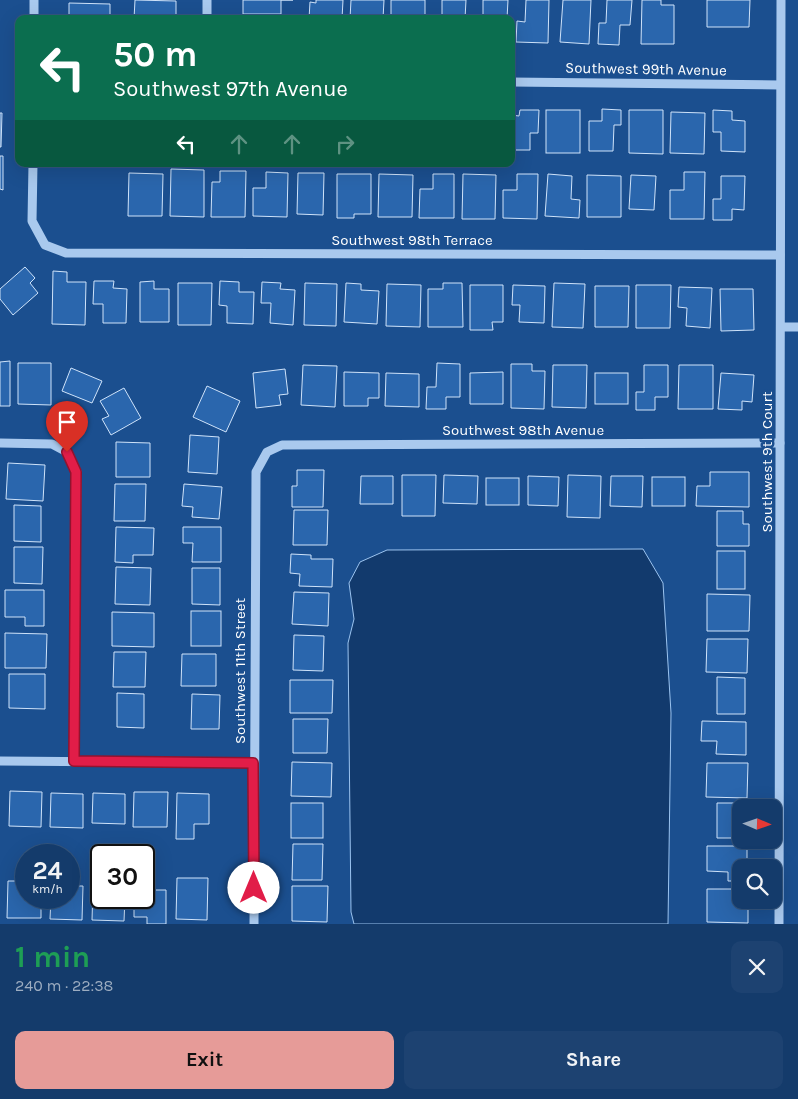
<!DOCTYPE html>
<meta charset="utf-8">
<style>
:root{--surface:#143b6b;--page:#1d4271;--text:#f1f3f6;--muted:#9dadc1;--line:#33557e;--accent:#e69b98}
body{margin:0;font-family:Karla,sans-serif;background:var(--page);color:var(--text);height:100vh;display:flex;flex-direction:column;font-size:19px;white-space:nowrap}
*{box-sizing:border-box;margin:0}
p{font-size:16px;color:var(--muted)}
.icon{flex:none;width:28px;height:28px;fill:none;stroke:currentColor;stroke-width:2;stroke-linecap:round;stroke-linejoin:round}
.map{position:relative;height:924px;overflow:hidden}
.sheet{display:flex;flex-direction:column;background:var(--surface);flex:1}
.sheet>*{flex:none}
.hud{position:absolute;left:15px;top:15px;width:500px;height:152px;border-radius:10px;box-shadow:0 5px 20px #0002,0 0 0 1px var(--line);background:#0b6e4f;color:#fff;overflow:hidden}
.needle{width:32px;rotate:92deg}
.fabs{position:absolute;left:732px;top:799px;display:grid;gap:10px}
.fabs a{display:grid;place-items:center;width:50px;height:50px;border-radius:10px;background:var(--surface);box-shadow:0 5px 20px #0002,0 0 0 1px var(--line);font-size:25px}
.speed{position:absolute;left:15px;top:844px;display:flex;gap:10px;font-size:25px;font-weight:700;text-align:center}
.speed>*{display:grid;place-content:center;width:65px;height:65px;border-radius:50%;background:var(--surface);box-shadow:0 5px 20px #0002,0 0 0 1px var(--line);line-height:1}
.speed small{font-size:12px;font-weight:400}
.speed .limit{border:2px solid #111;border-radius:8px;background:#fff;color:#111}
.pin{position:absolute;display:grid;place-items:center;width:42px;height:42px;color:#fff;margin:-51px -21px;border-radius:50% 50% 50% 0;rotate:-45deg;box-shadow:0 0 5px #0007}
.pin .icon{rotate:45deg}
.me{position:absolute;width:55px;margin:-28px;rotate:0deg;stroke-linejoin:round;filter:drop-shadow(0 0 4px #0008)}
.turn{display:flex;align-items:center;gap:18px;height:105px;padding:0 15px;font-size:22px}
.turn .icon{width:65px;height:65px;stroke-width:2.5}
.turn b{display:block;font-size:35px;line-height:42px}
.lanes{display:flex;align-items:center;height:48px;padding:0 15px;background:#0003;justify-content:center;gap:25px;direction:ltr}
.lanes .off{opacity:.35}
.round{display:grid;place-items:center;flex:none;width:52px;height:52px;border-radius:10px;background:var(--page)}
.overview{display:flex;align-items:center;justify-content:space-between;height:85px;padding:0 15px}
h1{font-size:30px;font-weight:700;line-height:38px;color:#1e9e55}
.cta{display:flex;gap:10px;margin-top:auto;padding:10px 15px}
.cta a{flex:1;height:58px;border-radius:10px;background:var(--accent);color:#111;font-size:20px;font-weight:700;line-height:58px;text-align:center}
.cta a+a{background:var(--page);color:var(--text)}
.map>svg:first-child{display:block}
.water{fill:#123a6d;stroke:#9cc4f0}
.building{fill:#2a66ad;stroke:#cfe3fa}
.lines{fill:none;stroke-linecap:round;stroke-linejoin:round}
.minor{stroke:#a9c9ee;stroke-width:9}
.route-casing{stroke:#92132f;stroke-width:12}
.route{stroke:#e11d48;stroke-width:9}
.labels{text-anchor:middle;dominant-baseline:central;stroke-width:5;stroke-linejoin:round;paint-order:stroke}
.street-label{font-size:15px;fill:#fff;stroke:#1b4f8f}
</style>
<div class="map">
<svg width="798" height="924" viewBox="0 0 798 924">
<rect width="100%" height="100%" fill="#1b4f8f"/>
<path class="water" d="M643,549l20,34 8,130 -3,211h-314l-3,-12 -3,-269 6,-24 -5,-36 11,-21 27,-12z"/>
<g class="building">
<path d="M135,0l41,1v18h-42z"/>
<path d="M243,0h50h-12v14h-38z"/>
<path d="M316,0h27l-1,19h-33l1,-17 6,1z"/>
<path d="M351,0h33l-1,19h-33z"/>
<rect x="391" y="0" width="34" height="19"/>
<path d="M442,0h24l-1,19h-23z"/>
<path d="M483,0h25l-1,19h-24z"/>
<path d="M526,0h23l-1,43 -32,-1 1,-21 8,1z"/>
<path d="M563,0h28l-2,44 -29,-2z"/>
<path d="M607,0h25l-2,25h-10l-1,20 -21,-1 1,-21h7z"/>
<path d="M642,0h19v5h13v39h-33z"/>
<path d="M707,0h43l-1,27h-42z"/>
<path d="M69,3l41,1v15h-41z"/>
<path d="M602,109l19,1v15h-7l-1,26h-24v-30h13z"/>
<path d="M520,110h19l-1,23h-8v17h-19v-35l8,1z"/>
<rect x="546" y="110" width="34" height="43"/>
<path d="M629,110h34v44l-34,-1z"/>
<path d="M713,110l19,1v9l13,1v31l-24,-1v-19h-8z"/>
<path d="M671,112l34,1 -1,41 -34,-1z"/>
<path d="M0,113h2l-1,34h-1z"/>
<path d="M0,156h3v34l-3,-1z"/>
<path d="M171,169l33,1v47l-34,-1z"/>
<path d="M220,171h26l-1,46h-34l1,-35h8z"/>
<path d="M266,172l22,1 -1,44 -34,-1v-28h13z"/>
<path d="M684,172h21l-1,47h-34v-29h14z"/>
<path d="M129,173l34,1 -1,42h-34z"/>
<path d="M298,173h26l-1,42 -26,-1z"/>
<path d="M337,174h34v40h-17v4h-17z"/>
<path d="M379,174l34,1 -1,42h-34z"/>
<path d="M433,174h21v44h-35l1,-29h13z"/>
<path d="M463,174l33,1 -1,44h-33z"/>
<path d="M517,174h21l-1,45 -34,-1v-28h14z"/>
<path d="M548,174l24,2 -1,23 9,1 -1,18 -34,-2z"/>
<path d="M587,175l34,1v41h-34z"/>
<path d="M631,175l25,1 -2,34 -25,-1z"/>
<path d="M721,176h24l-1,34 -12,-1v11h-19v-21h8z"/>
<path d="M25,267l10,11 -5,5 8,10 -25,22 -13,-16v-10z"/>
<path d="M53,271l14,1v10h19l-1,43 -33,-1z"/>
<path d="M94,281h20l-1,7 14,1 -1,34h-23v-19h-10z"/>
<path d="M154,281v8h15v33h-29v-40z"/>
<path d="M220,281l19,1v10h15l-1,32 -26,-1v-17l-8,-1z"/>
<path d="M262,282l19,1 -1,6 15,1 -2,35 -23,-2 1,-20h-10z"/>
<path d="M178,283h34l-1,42h-33z"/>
<path d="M305,283l32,1 -1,42 -32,-1z"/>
<path d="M346,283l15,1v6l18,1 -2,33 -33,-2z"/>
<path d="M443,283h19l1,44h-35v-38h15z"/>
<path d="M554,283l31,1 -2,44 -31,-1z"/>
<path d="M387,284l34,1 -1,42 -34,-1z"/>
<path d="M470,285h33v37h-11l1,8h-23z"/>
<path d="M513,285l32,1 -1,37 -25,-1 1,-17h-8z"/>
<path d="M636,285h35l-1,43h-34z"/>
<path d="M595,286h34l-1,41h-33z"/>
<path d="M679,287l33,1 -2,40 -24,-2 1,-18 -9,-1z"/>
<path d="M720,289h33l1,41 -33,1z"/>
<path d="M10,361v45h-10v-44z"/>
<path d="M18,363h33v42l-33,-1z"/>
<path d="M437,363l23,1v33h-14v12h-20l1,-22h9z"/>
<path d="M511,364h21v7h13l-1,38 -33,-1z"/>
<path d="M303,365l34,1 -2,41 -34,-2z"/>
<path d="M553,365h34l-1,43 -34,-1z"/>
<path d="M644,365h24v32h-13v13h-19v-18h8z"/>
<path d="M679,365h34v44h-35z"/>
<path d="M71,368l31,13 -10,22 -30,-12z"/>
<path d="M285,369l3,25 -9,1 2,10 -25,3 -3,-35z"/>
<path d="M344,372l35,1v25h-11v8h-24z"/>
<path d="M503,372v32h-33v-31z"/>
<path d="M386,373l33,1v33l-34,-1z"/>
<rect x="595" y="373" width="33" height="31"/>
<path d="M721,373l33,2 -2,27 -10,-1v9l-24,-1z"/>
<path d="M207,386l33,15 -14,31 -33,-15z"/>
<path d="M124,388l17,30 -30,17 -9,-16 7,-3 -9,-15z"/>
<path d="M190,435l29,2 -2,37 -29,-2z"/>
<path d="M116,442l34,1v34h-34z"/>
<path d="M8,463l37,2 -2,36 -37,-2z"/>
<path d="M297,470h27l-1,37h-31v-21h5z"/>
<path d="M710,472h39v35l-53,-1 1,-20h13z"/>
<path d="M402,475h34l-1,41h-33z"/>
<path d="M444,475l34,1 -1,28 -34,-1z"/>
<path d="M568,475l33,1 -1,42 -33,-1z"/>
<path d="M361,476h32v28h-33z"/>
<path d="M528,476l31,1 -1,29 -30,-1z"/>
<path d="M611,476h32l-1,31 -32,-1z"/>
<rect x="652" y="477" width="33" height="29"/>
<rect x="486" y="478" width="33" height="27"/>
<path d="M115,484h31l-1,37h-31z"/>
<path d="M184,484l38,3 -3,32 -27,-2 1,-10 -11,-1z"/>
<path d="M14,505l27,1v36l-27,-1z"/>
<path d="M294,510h34l-1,35h-34z"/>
<path d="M717,511h26v13h6v22h-32z"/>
<path d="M116,527l38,1 -1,27h-20v8l-18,-1z"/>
<path d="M183,527h38v35h-29l1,-19h-10z"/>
<path d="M14,547h29l-1,37 -28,-1z"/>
<rect x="717" y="551" width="28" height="38"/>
<path d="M291,554l20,1v4h22l-1,28 -33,-1 1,-12 -10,-1z"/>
<path d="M116,567l35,1 -1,37 -35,-1z"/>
<path d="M192,568h28v37l-28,-1z"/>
<path d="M5,590h39v36h-19v-9h-20z"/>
<path d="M294,592l35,1 -1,33 -36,-2z"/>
<path d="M707,594l43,1 -1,36h-42z"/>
<rect x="191" y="611" width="30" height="35"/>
<path d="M112,612l42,1v34l-42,-1z"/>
<path d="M5,633l42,1 -1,34h-41z"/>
<path d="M294,635l30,1 -1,35 -30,-1z"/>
<path d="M707,639h41l-1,34 -41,-1z"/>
<path d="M114,652h32l-1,35h-32z"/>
<path d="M182,654h34v32h-35z"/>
<path d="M9,674h36v35l-36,-1z"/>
<path d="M717,677l28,1v36h-28z"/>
<path d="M290,680h43l-1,33h-42z"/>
<path d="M117,693l27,1v34l-27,-1z"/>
<path d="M192,694l28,1 -1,34h-28z"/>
<path d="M293,719h35l-1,34h-34z"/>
<path d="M702,721l44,1v33l-30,-1 1,-13h-16z"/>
<path d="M292,762l40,1 -1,34 -40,-1z"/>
<path d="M707,763h41l-1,35 -41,-1z"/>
<path d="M10,791l32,1 -1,35 -32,-1z"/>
<path d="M134,792h34l-1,35h-34z"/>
<path d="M51,793l32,1v34l-33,-1z"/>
<path d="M93,793l32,1v30l-33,-1z"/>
<path d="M177,793l32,1v30h-15v15h-18z"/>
<rect x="291" y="803" width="32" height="35"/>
<path d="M717,803h28v5h-4v30h-24z"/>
<path d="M293,844h30l-1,36h-30z"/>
<path d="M707,846h40v22h-6v13h-13v-9l-21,-1z"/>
<path d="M177,878h31l-1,42 -31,-1z"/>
<path d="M8,881h18v17h15v20h-34z"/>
<path d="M69,886h14l-1,34 -32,-1 1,-21h18z"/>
<path d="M292,886h36l-1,36 -35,-1z"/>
<path d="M93,887h8v11h24l-1,23 -32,-1z"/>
<path d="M707,889h34l1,16h6v18l-41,-1z"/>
<path d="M144,890h22v34h-19v-7h-13v-19h10z"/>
</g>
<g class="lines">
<g class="minor">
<path d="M34,0v19"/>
<path d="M207,19v-19"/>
<path d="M511,82l269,3"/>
<path d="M33,164l-1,57 13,24 21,8 714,2"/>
<path d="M781,327h17"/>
<path d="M0,443l52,1 15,8 10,20 -3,289"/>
<path d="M0,761l253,2"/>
<path d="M254,924l2,-452 11,-20 15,-7 498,-2"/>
<path d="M779,924l2,-924"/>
</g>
</g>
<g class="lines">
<defs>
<path id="route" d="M67,452l9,20 -2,289 179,2 1,125"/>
</defs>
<use href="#route" class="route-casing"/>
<use href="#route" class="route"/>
</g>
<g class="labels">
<g class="street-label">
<text transform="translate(646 69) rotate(1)">Southwest 99th Avenue</text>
<text x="412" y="240">Southwest 98th Terrace</text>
<text x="523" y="430">Southwest 98th Avenue</text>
<text transform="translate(767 462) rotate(-90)">Southwest 9th Court</text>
<text transform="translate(240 671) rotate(-90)">Southwest 11th Street</text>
</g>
</g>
</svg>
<div class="fabs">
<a><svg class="needle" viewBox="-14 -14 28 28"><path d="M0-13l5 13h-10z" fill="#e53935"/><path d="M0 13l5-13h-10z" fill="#9dadc1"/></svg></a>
<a><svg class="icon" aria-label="search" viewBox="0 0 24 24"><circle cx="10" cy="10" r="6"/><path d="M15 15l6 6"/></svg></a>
</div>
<div class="speed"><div>24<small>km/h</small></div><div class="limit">30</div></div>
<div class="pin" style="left:67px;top:452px;background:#d93025"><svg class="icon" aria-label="arrive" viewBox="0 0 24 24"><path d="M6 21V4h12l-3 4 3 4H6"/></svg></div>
<svg class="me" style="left:254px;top:888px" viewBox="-20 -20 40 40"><circle r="19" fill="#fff"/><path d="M0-13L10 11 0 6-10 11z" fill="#e11d48"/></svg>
<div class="hud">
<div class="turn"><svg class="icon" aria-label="left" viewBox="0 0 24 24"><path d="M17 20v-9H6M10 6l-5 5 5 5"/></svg><div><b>50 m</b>Southwest 97th Avenue</div></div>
<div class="lanes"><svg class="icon" aria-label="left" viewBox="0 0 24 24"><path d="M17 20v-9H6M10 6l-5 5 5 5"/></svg><svg class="icon off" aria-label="ahead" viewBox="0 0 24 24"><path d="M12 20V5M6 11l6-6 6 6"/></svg><svg class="icon off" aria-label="ahead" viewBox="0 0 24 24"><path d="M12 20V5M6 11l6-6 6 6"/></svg><svg class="icon off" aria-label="right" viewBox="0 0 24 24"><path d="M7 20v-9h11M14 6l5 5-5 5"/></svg></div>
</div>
</div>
<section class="sheet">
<div class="overview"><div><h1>1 min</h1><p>240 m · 22:38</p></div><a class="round"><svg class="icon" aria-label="close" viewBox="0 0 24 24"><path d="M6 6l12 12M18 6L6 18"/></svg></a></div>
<div class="cta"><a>Exit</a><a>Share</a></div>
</section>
